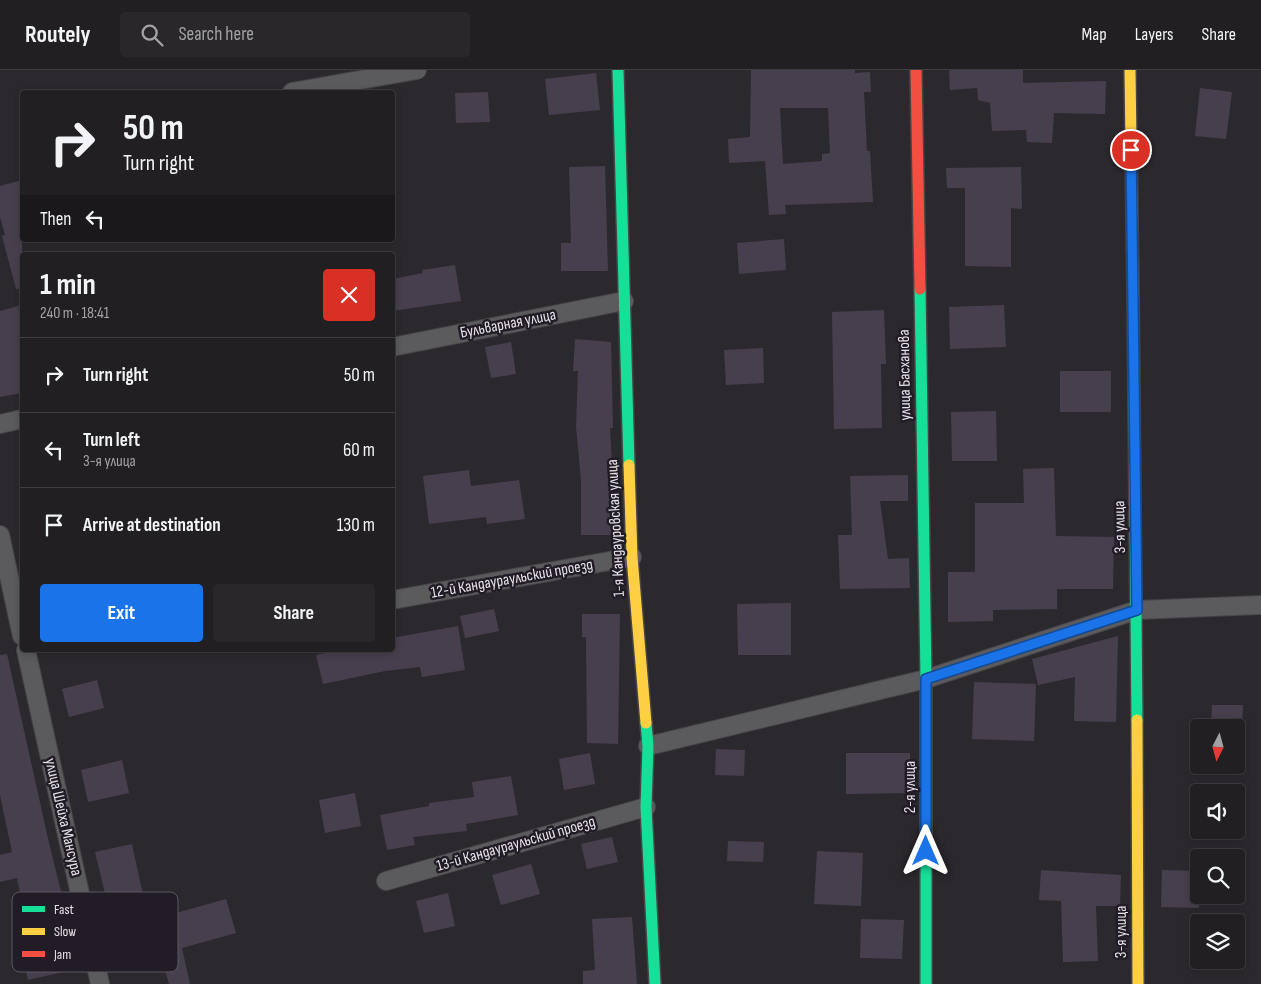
<!DOCTYPE html>
<meta charset="utf-8">
<style>
:root{--surface:#211f22;--page:#29272a;--text:#f1f3f6;--muted:#a2a2a5;--line:#3e3d40;--accent:#1a73e8}
body{margin:0;font-family:"Sofia Sans Condensed",sans-serif;background:var(--page);color:var(--text);height:100vh;display:flex;flex-direction:column;font-size:19px;white-space:nowrap}
*{box-sizing:border-box;margin:0}
p{font-size:16px;color:var(--muted)}
.icon{flex:none;width:28px;height:28px;fill:none;stroke:currentColor;stroke-width:2;stroke-linecap:round;stroke-linejoin:round}
.map{position:relative;flex:1;overflow:hidden}
.side{position:absolute;left:20px;top:182px;width:375px;height:400px;display:flex;flex-direction:column;background:var(--surface);border-radius:5px;box-shadow:0 2px 8px #0003,0 0 0 1px var(--line)}
.side>*{flex:none}
.guide{position:absolute;left:20px;top:20px;width:375px;height:152px;border-radius:5px;box-shadow:0 2px 8px #0003,0 0 0 1px var(--line);background:#211f22;color:var(--text);overflow:hidden}
.needle{width:32px;rotate:186deg}
.buttons{position:absolute;left:1190px;top:649px;display:grid;gap:10px}
.buttons a{display:grid;place-items:center;width:55px;height:55px;border-radius:5px;background:var(--surface);box-shadow:0 2px 8px #0003,0 0 0 1px var(--line);font-size:25px}
.pin{position:absolute;display:grid;place-items:center;width:42px;height:42px;color:#fff;margin:-21px;border:2px solid #fff;border-radius:50%;box-shadow:0 1px 5px #0007}
.me{position:absolute;width:55px;margin:-28px;rotate:0deg;stroke-linejoin:round;filter:drop-shadow(0 0 4px #0008)}
.turn{display:flex;align-items:center;gap:18px;height:105px;padding:0 20px;font-size:22px}
.turn .icon{width:65px;height:65px;stroke-width:2.5}
.turn b{display:block;font-size:35px;line-height:42px}
.then{display:flex;align-items:center;height:48px;padding:0 20px;background:#0003;gap:10px;font-size:19px}
.round{display:grid;place-items:center;flex:none;width:52px;height:52px;border-radius:5px;background:var(--page)}
.overview{display:flex;align-items:center;justify-content:space-between;height:85px;padding:0 20px}
h1{font-size:30px;font-weight:700;line-height:38px}
.primary-button{display:flex;gap:10px;margin-top:auto;padding:10px 20px}
.primary-button a{flex:1;height:58px;border-radius:5px;background:var(--accent);color:#fff;font-size:20px;font-weight:700;line-height:58px;text-align:center}
.primary-button a+a{background:var(--page);color:var(--text)}
ul{padding:0;list-style:none}
li{display:flex;align-items:center;gap:15px;height:75px;padding:0 20px;border-top:1px solid var(--line)}
li div{flex:1}
li b{display:block;font-size:19px}
li em{font-style:normal}
header{display:flex;align-items:center;gap:30px;box-sizing:border-box;height:70px;padding:0 25px;background:var(--surface);border-bottom:1px solid var(--line)}
header strong{font-size:24px}
nav{display:flex;gap:28px;margin-inline-start:auto;font-size:18px}
.search{width:350px;height:45px;background:var(--page);display:flex;align-items:center;gap:12px;box-sizing:border-box;padding:0 18px;border-radius:5px;color:var(--muted);font-size:19px}
.map>svg:first-child{display:block}
.building{fill:#483f4e;fill-rule:evenodd}
.lines{fill:none;stroke-linecap:round;stroke-linejoin:round}
.street-casing{stroke:#464447;stroke-width:20}
.fast-casing{stroke:#464447;stroke-width:14}
.slow-casing{stroke:#464447;stroke-width:14}
.jam-casing{stroke:#464447;stroke-width:14}
.street{stroke:#5b5a5c;stroke-width:18}
.fast{stroke:#16e098;stroke-width:11}
.slow{stroke:#ffcf43;stroke-width:11}
.jam{stroke:#f24e42;stroke-width:11}
.route-casing{stroke:#114b97;stroke-width:12}
.route{stroke:#1a73e8;stroke-width:9}
.labels{text-anchor:middle;dominant-baseline:central;stroke-width:5;stroke-linejoin:round;paint-order:stroke}
.street-label{font-size:16px;fill:#e5e1e9;stroke:#221c27}
.key{fill:#221c27;stroke:#5c5761;stroke-width:1}
.key-label{font-size:14px;fill:#e5e1e9}
</style>
<header>
<strong>Routely</strong>
<div class="search"><svg class="icon" aria-label="search" viewBox="0 0 24 24"><circle cx="10" cy="10" r="6"/><path d="M15 15l6 6"/></svg>Search here</div>
<nav><a>Map</a><a>Layers</a><a>Share</a></nav>
</header>
<div class="map">
<svg width="1261" height="914" viewBox="0 0 1261 914">
<rect width="100%" height="100%" fill="#2c292e"/>
<g class="building">
<path d="M751,0h104v3l15,-1 1,20h-7l3,59h3l3,51 -88,3 1,9 -17,1 -4,-54 -36,2 -1,-24 22,-2zM780,38h48l2,45 -8,1v7l-39,3z"/>
<path d="M949,0h74v13l83,-2 -1,33 -51,-1 -2,30 -25,-1 -1,-12 -34,1 -2,-28 -12,-3 -1,-12 -27,2z"/>
<path d="M596,3l4,37 -51,5 -4,-36z"/>
<path d="M1200,18l32,4 -6,47 -31,-3z"/>
<path d="M488,22l2,30 -34,1 -1,-30z"/>
<path d="M605,96l3,105h-47v-28h10l-2,-76z"/>
<path d="M1021,97l1,42 -11,-1v59l-46,-1v-78h-18l-1,-20z"/>
<path d="M22,110v108l-6,1 -14,-53 3,-1 -5,-18v-31z"/>
<path d="M784,169l2,31 -47,4 -2,-31z"/>
<path d="M455,195l6,36 -69,10v-32l31,-6 -1,-3z"/>
<path d="M22,235v88l-22,4v-86z"/>
<path d="M1004,235l2,42 -56,2 -1,-42z"/>
<path d="M884,240l2,54h-5l1,64 -48,1 -2,-117z"/>
<path d="M575,269l36,3 2,86h-3l6,107h-35v-55l-5,-53 2,-56h-5z"/>
<path d="M511,272l5,32 -25,4 -6,-31z"/>
<path d="M763,278l1,35 -38,2 -2,-35z"/>
<rect x="1060" y="301" width="51" height="41"/>
<path d="M996,341l1,50h-45l-1,-49z"/>
<path d="M1054,398l2,68 58,1 -1,52h-56v20l-64,1v11l-45,1v-50h27v-69h49l-1,-34z"/>
<path d="M469,400l2,16 48,-6 6,39 -38,5 -1,-7 -57,7 -6,-48z"/>
<path d="M908,405v26h-28l8,58 21,-1 1,30 -70,1 -2,-54h14l-2,-59z"/>
<path d="M791,533v52h-53l-1,-51z"/>
<path d="M494,539l5,22 -34,7 -5,-22z"/>
<path d="M582,544h38l-2,130 -31,-1 -1,-106h-4z"/>
<path d="M458,556l7,44 -43,7 -2,-10 -35,4 -62,13 -7,-29 23,-5h53v-12z"/>
<path d="M1118,566l-2,86 -42,-1 1,-44 -37,8 -6,-26z"/>
<path d="M7,584l42,189 31,125 -52,12 -8,-37 10,-2 -13,-63 -17,4v-27l12,-3 -12,-57v-140z"/>
<path d="M97,610l7,28 -35,9 -7,-28z"/>
<path d="M974,612l62,2 -2,57 -62,-2z"/>
<path d="M1212,635h31l-1,23h-31z"/>
<path d="M716,679l29,1 -1,26 -29,-1z"/>
<path d="M590,683l5,31 -31,6 -5,-31z"/>
<path d="M846,683h64v40l-64,1z"/>
<path d="M122,690l7,33 -41,9 -7,-32z"/>
<path d="M511,706l7,39 -52,9 1,7 -54,6 2,8 -28,5 -7,-35 49,-9v-3l45,-6 -2,-15z"/>
<path d="M355,723l6,33 -36,7 -6,-33z"/>
<path d="M612,767l6,25 -31,7 -6,-25z"/>
<path d="M728,771l36,1 -1,20 -36,-1z"/>
<path d="M132,774l15,70 -35,8 -17,-70z"/>
<path d="M817,781l46,2 -2,53 -47,-2z"/>
<path d="M531,794l9,30 -39,11 -9,-30z"/>
<path d="M1041,800l80,5 -1,31h-24l2,55 -35,1 -2,-61 -22,-1z"/>
<path d="M1162,800l37,1v37l-38,-1z"/>
<path d="M448,823l7,33 -31,7 -8,-32z"/>
<path d="M226,829l10,34 -54,15 8,36h-21l-18,-64z"/>
<path d="M632,847l5,67h-54v-13l12,-1 -3,-51z"/>
<path d="M861,849l43,1 -2,39 -42,-1z"/>
</g>
<g class="lines">
<defs>
<g id="street">
<path d="M292,22l125,-22"/>
<path d="M392,277l232,-46"/>
<path d="M0,354l22,-5"/>
<path d="M0,465l22,101"/>
<path d="M392,530l240,-43"/>
<path d="M26,580l74,334"/>
<path d="M648,676l278,-67 211,-69 124,-5"/>
<path d="M386,811l260,-74"/>
</g>
<g id="fast">
<path d="M618,0l11,395"/>
<path d="M920,219l6,390v305"/>
<path d="M1133,221l4,429"/>
<path d="M646,653l2,23 -2,61 9,177"/>
</g>
<g id="slow">
<path d="M1130,0l3,221"/>
<path d="M629,395l3,92 14,166"/>
<path d="M1137,650l1,264"/>
</g>
<path id="jam" d="M916,0l4,219"/>
</defs>
<use href="#street" class="street-casing"/>
<use href="#fast" class="fast-casing"/>
<use href="#slow" class="slow-casing"/>
<use href="#jam" class="jam-casing"/>
<use href="#street" class="street"/>
<use href="#fast" class="fast"/>
<use href="#slow" class="slow"/>
<use href="#jam" class="jam"/>
</g>
<g class="lines">
<defs>
<path id="route" d="M926,781v-172l211,-69 -6,-460"/>
</defs>
<use href="#route" class="route-casing"/>
<use href="#route" class="route"/>
</g>
<g class="labels">
<g class="street-label">
<text transform="translate(508 254) rotate(-11)">Бульварная улица</text>
<text transform="translate(905 305) rotate(-91)">улица Басханова</text>
<text transform="translate(1120 457) rotate(-91)">3-я улица</text>
<text transform="translate(616 458) rotate(-93)">1-я Кандауровская улица</text>
<text transform="translate(512 509) rotate(-10)">12-й Кандаураульский проезд</text>
<text transform="translate(910 717) rotate(-90)">2-я улица</text>
<text transform="translate(63 747) rotate(77)">улица Шейха Мансура</text>
<text transform="translate(516 774) rotate(-16)">13-й Кандаураульский проезд</text>
<text transform="translate(1121 862) rotate(-90)">3-я улица</text>
</g>
</g>
<rect x="12" y="822" width="166" height="80" rx="8" class="key"/>
<rect x="22" y="836" width="23" height="6" fill="#16e098"/>
<rect x="22" y="858" width="23" height="7" fill="#ffcf43"/>
<rect x="22" y="881" width="23" height="6" fill="#f24e42"/>
<g class="key-label">
<text x="54" y="844">Fast</text>
<text x="54" y="866">Slow</text>
<text x="54" y="889">Jam</text>
</g>
</svg>
<div class="buttons">
<a><svg class="needle" viewBox="-14 -14 28 28"><path d="M0-13l5 13h-10z" fill="#e53935"/><path d="M0 13l5-13h-10z" fill="#a2a2a5"/></svg></a>
<a><svg class="icon" aria-label="sound" viewBox="0 0 24 24"><path d="M4 9h4l5-4v14l-5-4H4zM17 9q2 3 0 6"/></svg></a>
<a><svg class="icon" aria-label="search" viewBox="0 0 24 24"><circle cx="10" cy="10" r="6"/><path d="M15 15l6 6"/></svg></a>
<a><svg class="icon" aria-label="layers" viewBox="0 0 24 24"><path d="M12 4l9 5-9 5-9-5zM3 14l9 5 9-5"/></svg></a>
</div>
<div class="pin" style="left:1131px;top:80px;background:#d93025"><svg class="icon" aria-label="arrive" viewBox="0 0 24 24"><path d="M6 21V4h12l-3 4 3 4H6"/></svg></div>
<svg class="me" style="left:926px;top:781px" viewBox="-20 -20 40 40"><path d="M0-17L14 15 0 8-14 15z" fill="#1a73e8" stroke="#fff" stroke-width="4"/></svg>
<div class="guide">
<div class="turn"><svg class="icon" aria-label="right" viewBox="0 0 24 24"><path d="M7 20v-9h11M14 6l5 5-5 5"/></svg><div><b>50 m</b>Turn right</div></div>
<div class="then">Then<svg class="icon" aria-label="left" viewBox="0 0 24 24"><path d="M17 20v-9H6M10 6l-5 5 5 5"/></svg></div>
</div>
<section class="side">
<div class="overview"><div><h1>1 min</h1><p>240 m · 18:41</p></div><a class="round" style="background:#d93025;color:#fff"><svg class="icon" aria-label="close" viewBox="0 0 24 24"><path d="M6 6l12 12M18 6L6 18"/></svg></a></div>
<ul>
<li><svg class="icon" aria-label="right" viewBox="0 0 24 24"><path d="M7 20v-9h11M14 6l5 5-5 5"/></svg><div><b>Turn right</b></div><em>50 m</em></li>
<li><svg class="icon" aria-label="left" viewBox="0 0 24 24"><path d="M17 20v-9H6M10 6l-5 5 5 5"/></svg><div><b>Turn left</b><p>3-я улица</p></div><em>60 m</em></li>
<li><svg class="icon" aria-label="arrive" viewBox="0 0 24 24"><path d="M6 21V4h12l-3 4 3 4H6"/></svg><div><b>Arrive at destination</b></div><em>130 m</em></li>
</ul>
<div class="primary-button"><a>Exit</a><a>Share</a></div>
</section>
</div>
